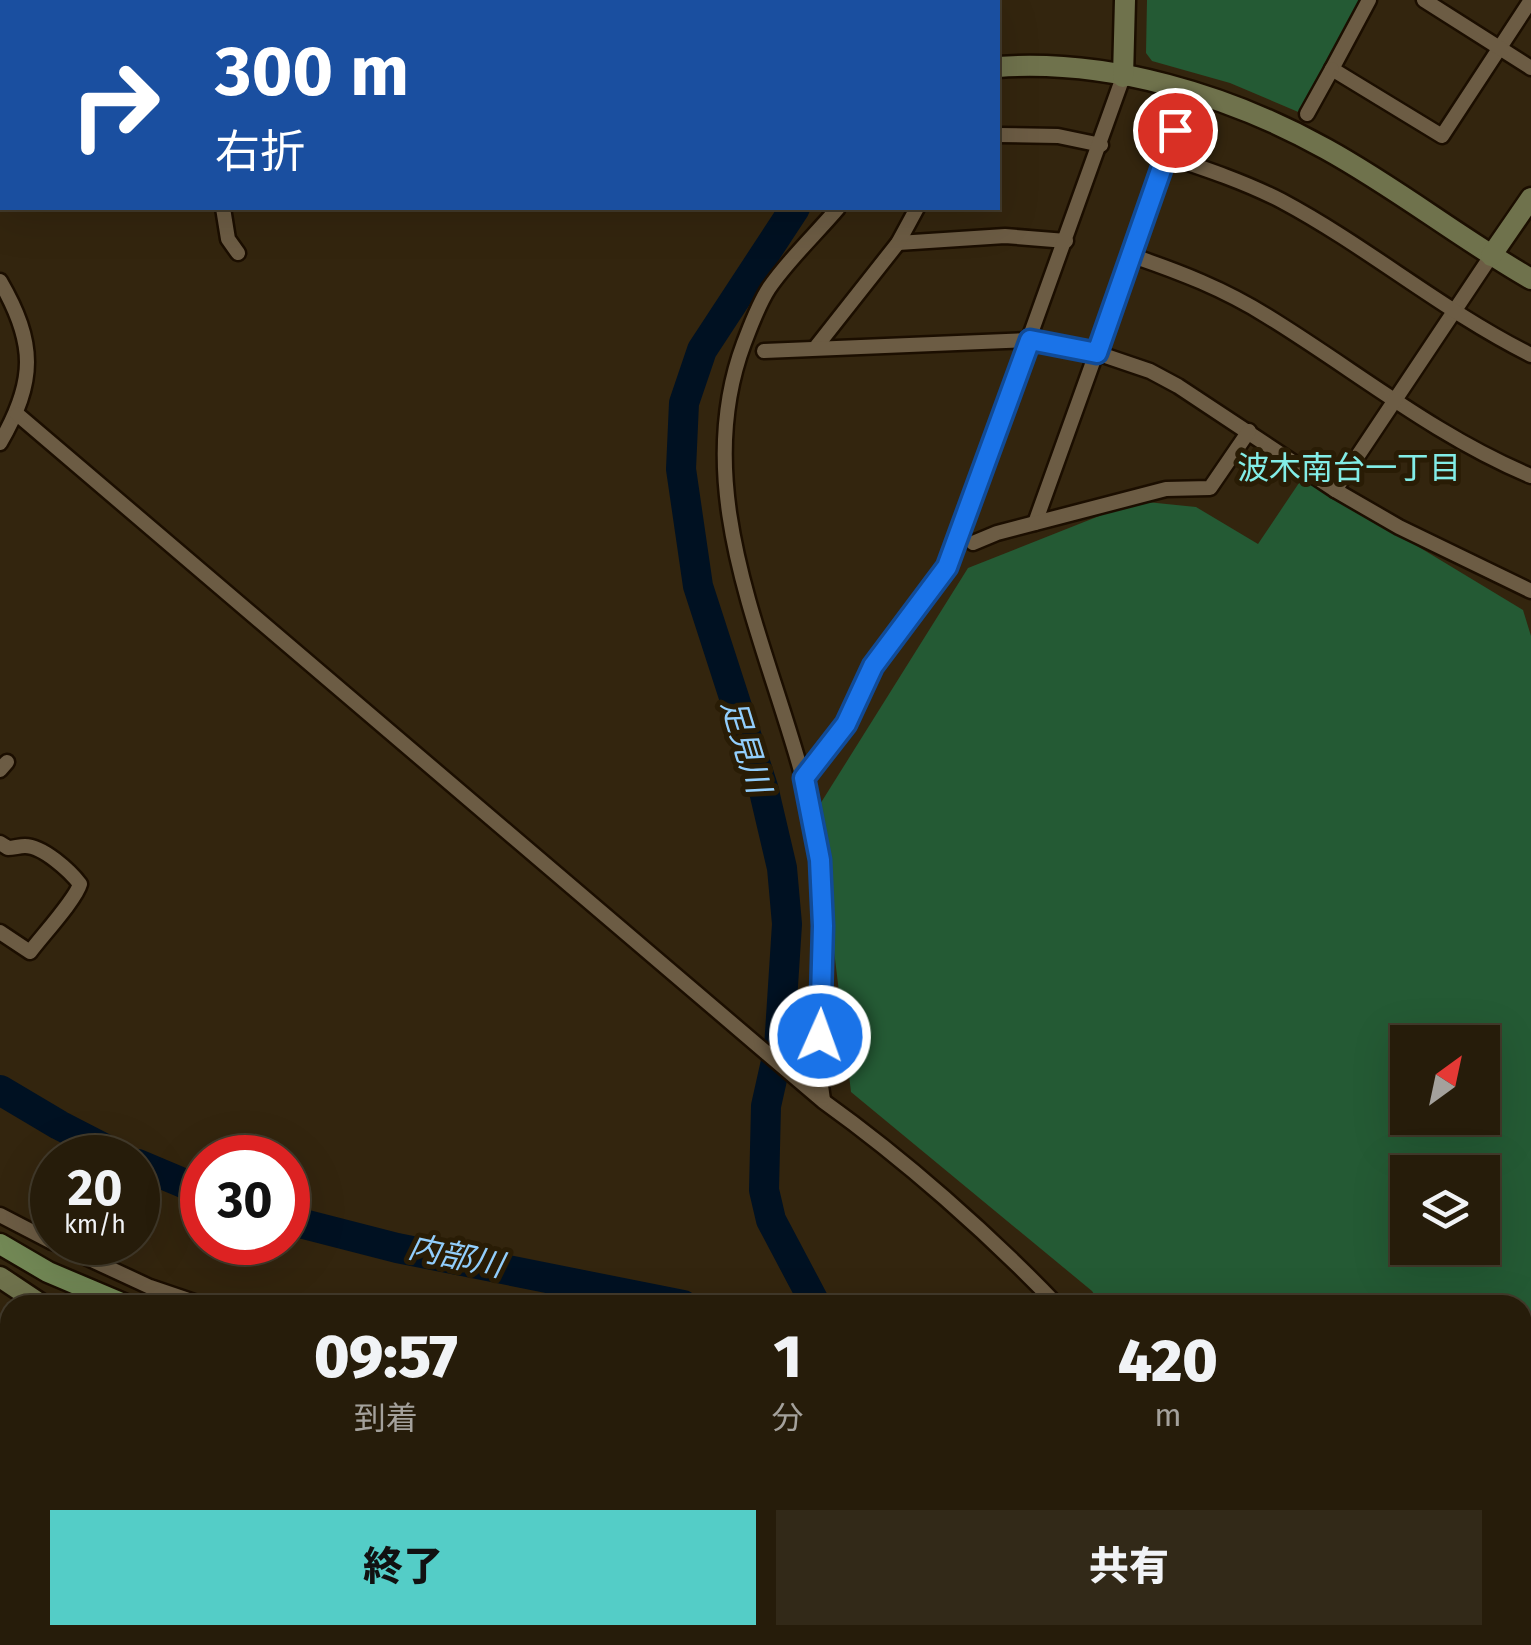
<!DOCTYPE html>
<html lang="ja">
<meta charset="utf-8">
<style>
:root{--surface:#261c0a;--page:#322918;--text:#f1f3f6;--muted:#a4a19c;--line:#423a2b;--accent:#54cdc7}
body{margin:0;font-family:"Fira Sans","Noto Sans JP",sans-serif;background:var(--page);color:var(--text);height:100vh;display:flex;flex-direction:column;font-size:38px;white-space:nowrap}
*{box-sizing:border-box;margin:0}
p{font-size:32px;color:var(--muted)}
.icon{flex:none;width:55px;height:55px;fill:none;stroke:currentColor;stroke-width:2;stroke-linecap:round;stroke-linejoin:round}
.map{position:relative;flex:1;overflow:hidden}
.drawer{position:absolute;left:0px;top:1295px;width:1532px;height:350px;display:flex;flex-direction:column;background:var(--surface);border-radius:30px 30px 0 0;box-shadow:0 10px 40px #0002,0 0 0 2px var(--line)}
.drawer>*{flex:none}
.top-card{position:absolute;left:0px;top:0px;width:1000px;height:210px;box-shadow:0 10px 40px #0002,0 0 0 2px var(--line);background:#1a4fa0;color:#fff;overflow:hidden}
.needle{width:65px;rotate:33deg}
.tools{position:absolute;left:1390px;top:1025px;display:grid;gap:20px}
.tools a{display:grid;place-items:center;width:110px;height:110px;border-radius:0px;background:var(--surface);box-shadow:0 10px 40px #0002,0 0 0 2px var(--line);font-size:50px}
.speed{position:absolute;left:30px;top:1135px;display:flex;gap:20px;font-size:50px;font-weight:700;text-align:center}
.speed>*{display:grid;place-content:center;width:130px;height:130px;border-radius:50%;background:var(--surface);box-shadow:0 10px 40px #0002,0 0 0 2px var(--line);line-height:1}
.speed small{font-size:25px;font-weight:400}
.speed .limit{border:15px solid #d22;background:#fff;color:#111}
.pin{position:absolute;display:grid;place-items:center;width:85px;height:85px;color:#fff;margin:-42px;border:5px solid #fff;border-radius:50%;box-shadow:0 2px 10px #0007}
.me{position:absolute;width:110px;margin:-55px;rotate:2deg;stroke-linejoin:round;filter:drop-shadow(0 0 8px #0008)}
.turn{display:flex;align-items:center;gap:35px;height:210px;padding:0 50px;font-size:45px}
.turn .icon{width:130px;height:130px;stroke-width:2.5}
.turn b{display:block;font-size:70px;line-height:85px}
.eta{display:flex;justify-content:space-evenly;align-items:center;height:170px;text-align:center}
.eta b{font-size:60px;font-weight:800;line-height:70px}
.cta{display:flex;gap:20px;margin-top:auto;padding:20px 50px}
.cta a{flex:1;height:115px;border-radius:0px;background:var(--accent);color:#111;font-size:40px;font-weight:800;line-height:115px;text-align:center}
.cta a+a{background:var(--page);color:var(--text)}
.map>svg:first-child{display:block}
.green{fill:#245a34;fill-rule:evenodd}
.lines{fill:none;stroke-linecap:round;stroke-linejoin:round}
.river{stroke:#012;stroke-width:30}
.street-casing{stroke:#1b0e00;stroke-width:19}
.secondary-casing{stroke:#1b0e00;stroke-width:25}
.primary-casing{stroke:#1b0e00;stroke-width:25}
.street{stroke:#6c5c44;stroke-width:14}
.secondary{stroke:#6f724c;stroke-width:20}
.primary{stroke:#728855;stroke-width:20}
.route-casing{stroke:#114b97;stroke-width:25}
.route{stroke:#1a73e8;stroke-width:18}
.labels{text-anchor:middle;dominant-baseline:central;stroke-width:10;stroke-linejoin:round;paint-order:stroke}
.neighbourhood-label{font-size:32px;fill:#82ede7;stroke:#291c05}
.water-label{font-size:32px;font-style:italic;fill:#92cefc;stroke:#291c05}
</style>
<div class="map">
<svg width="1531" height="1645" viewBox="0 0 1531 1645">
<rect width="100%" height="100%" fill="#33250e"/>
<g class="green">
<path d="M1147,0h214l-58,114 -73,-31 -78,-22 -6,-8z"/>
<path d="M1303,477l220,133 8,26v1006l-13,3h-135l-35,-10h174v-330h-421l-9,-14 -241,-199 -34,-283 151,-241 169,-67 59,6 62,37zM1408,1042h74v76h-74zM1408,1172h74v76h-74z"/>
</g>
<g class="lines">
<g class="river">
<path d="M816,0l2,2"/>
<path d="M795,208l-93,142 -18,53 -3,66 17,117 65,201 19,81 5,56 -8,124 -13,58 -2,84 7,30 45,85"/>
<path d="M0,1090l59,35 64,33"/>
<path d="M138,1164l64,27"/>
<path d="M288,1220l109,28 286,57"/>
<path d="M1137,1635l7,10"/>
</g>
<defs>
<g id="street">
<path d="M41,0l4,2"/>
<path d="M862,0l1,2"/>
<path d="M942,0v2"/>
<path d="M1369,0l-37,69 110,67 89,-136"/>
<path d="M1424,0l107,68"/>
<path d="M1307,114l25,-45"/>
<path d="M998,135l60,1 43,9"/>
<path d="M1167,156l16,-51"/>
<path d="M223,208l5,31 10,14"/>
<path d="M898,243l107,-7 61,5"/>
<path d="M1133,256c47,16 91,33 134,60 88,54 168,120 264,160"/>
<path d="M0,281c36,62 36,100 0,162"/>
<path d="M816,347l82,-104 19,-35"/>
<path d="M764,351l266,-11 67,13 53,18 28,15 157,104 64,37 132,64"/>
<path d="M17,414l806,687c81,58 165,132 234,204"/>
<path d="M1335,490l156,-234"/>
<path d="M1035,523l132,-367c39,13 78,26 115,45 86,46 161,110 249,154"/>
<path d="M973,543l24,-10 169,-44 44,-1 39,-57"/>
<path d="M0,770l7,-8"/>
<path d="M803,779l43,-55 27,-58 74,-99 176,-490"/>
<path d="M0,843l8,5c6,0 11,-2 17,-2 18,0 45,25 55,38 -4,15 -38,52 -50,68l-30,-20"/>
<path d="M823,1100c-13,-79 8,-161 -3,-242 -24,-170 -141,-342 -76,-515 7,-18 14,-38 25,-55 20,-29 47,-54 69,-80"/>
<path d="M0,1215l52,27"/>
<path d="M53,1242l97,45 53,18"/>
<path d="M0,1514l10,-12"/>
<path d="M0,1548l10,9"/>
<path d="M128,1635l12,10"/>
<path d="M958,1635l10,10"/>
<path d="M1275,1635l6,10"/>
<path d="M473,1645l9,-10"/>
</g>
<g id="secondary">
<path d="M998,67c111,-8 231,28 328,82 71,39 135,90 205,130"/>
<path d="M1123,77l2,-77"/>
<path d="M1491,256l40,-58"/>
<path d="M0,1277l42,28"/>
<path d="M501,1635l9,2 9,8"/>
<path d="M916,1635l10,10"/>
</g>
<g id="primary">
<path d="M0,1244l48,28 78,33"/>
<path d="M839,1645l1,-10"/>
</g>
</defs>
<use href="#street" class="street-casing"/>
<use href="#secondary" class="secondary-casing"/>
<use href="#primary" class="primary-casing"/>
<use href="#street" class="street"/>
<use href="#secondary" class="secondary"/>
<use href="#primary" class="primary"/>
</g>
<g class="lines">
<defs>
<path id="route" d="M820,1036l3,-110 -3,-66 -16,-82 42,-54 27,-58 74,-99 83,-227 67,13 78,-223"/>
</defs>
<use href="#route" class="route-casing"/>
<use href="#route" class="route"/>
</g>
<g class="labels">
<g class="neighbourhood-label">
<text x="1349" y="468">波木南台一丁目</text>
</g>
<g class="water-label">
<text transform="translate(746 746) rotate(73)">足見川</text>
<text transform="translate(456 1256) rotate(12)">内部川</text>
</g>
</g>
</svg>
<div class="tools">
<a><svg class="needle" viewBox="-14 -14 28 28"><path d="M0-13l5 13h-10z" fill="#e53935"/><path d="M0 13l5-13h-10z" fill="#a4a19c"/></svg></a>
<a><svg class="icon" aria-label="layers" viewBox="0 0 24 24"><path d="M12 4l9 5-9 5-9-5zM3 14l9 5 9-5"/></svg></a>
</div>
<div class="speed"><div>20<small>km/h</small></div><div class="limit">30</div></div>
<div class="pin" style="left:1175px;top:130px;background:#d93025"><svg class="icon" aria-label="arrive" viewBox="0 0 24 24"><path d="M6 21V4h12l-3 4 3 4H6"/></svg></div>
<svg class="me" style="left:820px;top:1036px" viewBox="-20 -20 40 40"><circle r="17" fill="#1a73e8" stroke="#fff" stroke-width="3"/><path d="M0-11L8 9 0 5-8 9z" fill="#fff"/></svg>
<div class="top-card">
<div class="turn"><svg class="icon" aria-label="right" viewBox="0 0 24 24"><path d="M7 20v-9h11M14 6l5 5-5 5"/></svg><div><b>300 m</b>右折</div></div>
</div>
<section class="drawer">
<div class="eta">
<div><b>09:57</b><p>到着</p></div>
<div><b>1</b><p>分</p></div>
<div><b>420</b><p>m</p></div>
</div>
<div class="cta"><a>終了</a><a>共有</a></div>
</section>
</div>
